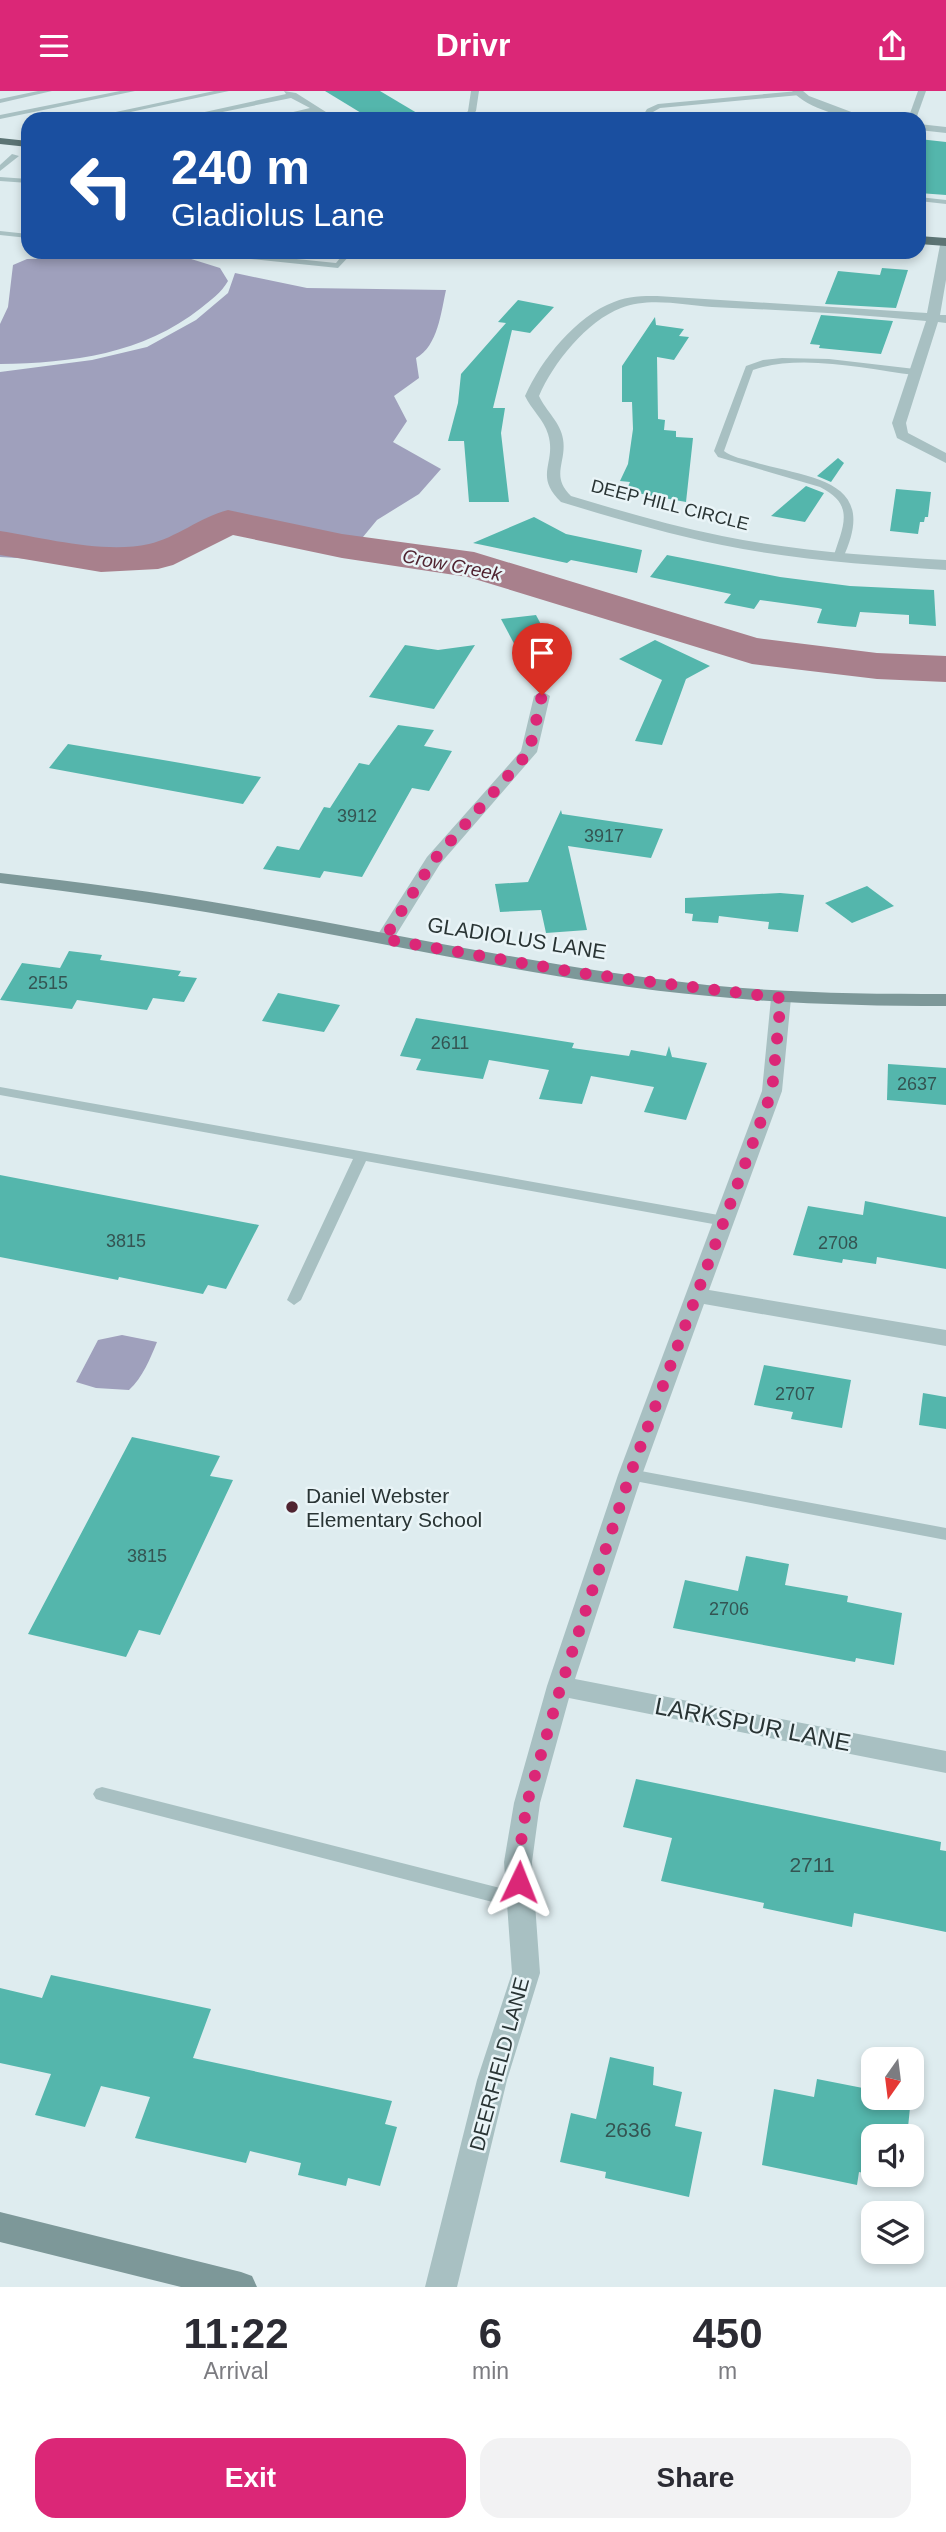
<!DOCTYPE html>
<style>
:root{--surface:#fff;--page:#f2f2f3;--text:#2b2b33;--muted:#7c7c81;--accent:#db2777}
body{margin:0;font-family:Arial,sans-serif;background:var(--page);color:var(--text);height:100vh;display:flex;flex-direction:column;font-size:26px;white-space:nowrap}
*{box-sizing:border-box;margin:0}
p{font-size:23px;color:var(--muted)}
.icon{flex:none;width:38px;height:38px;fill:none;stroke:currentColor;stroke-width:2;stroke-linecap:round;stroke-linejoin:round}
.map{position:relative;height:2196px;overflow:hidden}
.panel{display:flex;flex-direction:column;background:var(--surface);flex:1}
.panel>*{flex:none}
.guide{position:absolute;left:21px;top:21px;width:905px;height:147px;border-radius:21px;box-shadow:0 4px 10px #0003;background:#1a4fa0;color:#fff;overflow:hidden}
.needle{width:46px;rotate:194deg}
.buttons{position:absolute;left:861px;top:1956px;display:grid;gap:14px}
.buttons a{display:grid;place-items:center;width:63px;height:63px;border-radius:14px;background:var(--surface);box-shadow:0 4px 10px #0003;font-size:35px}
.pin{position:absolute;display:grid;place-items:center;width:60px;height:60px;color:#fff;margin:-72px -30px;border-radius:50% 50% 50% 0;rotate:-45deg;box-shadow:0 0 7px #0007}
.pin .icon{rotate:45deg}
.me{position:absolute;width:77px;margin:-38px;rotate:2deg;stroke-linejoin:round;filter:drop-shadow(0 0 5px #0008)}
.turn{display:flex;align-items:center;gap:24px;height:147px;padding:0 35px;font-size:32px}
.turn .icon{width:91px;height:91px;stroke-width:2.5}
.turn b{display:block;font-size:49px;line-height:60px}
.eta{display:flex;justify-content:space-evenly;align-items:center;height:119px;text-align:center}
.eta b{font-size:42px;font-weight:600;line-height:49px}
.action{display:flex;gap:14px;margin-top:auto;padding:14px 35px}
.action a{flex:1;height:80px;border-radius:21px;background:var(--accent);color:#fff;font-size:28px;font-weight:600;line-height:80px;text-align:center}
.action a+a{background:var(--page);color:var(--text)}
header{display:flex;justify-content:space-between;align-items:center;height:91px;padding:0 35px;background:var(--accent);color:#fff;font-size:32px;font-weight:600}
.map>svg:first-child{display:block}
.green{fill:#9fa0bc}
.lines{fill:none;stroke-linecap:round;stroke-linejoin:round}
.river{fill:#a8808c;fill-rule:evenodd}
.building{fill:#54b6ac}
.lane{fill:#a8c0c2;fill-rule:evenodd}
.street{fill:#a8c0c2;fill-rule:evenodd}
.secondary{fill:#7d9899;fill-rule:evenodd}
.primary{fill:#5c7474;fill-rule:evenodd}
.route{stroke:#db2777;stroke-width:12;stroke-dasharray:0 21.6}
.poi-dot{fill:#502431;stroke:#e9f4f7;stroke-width:2.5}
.labels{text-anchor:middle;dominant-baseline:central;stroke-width:5;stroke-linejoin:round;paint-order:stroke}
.far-street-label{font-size:18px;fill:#293434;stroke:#e9f4f7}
.number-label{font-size:18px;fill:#345452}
.far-water-label{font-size:19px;font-style:italic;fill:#502431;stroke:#e9f4f7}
.street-label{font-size:21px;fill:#293434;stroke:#e9f4f7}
.poi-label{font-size:21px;fill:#293434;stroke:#e9f4f7;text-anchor:start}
.near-number-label{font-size:21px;fill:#345452}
.near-street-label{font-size:24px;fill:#293434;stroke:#e9f4f7}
</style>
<header><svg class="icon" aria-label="menu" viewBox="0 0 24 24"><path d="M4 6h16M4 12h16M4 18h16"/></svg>Drivr<svg class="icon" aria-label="share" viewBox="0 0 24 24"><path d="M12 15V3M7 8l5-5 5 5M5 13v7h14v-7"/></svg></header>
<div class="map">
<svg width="946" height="2196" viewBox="0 0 946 2196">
<rect width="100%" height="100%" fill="#deecef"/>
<g class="green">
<path d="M129,166l59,1 32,10 8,13c-7,12 -17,19 -27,27 -58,46 -129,55 -201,56v-40l8,-17 5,-42 14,-6z"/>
<path d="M235,182l72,15 139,2c-5,22 -8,56 -30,68l3,20 -25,18 13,25 -14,21 48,27 -22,25 -42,26 -19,23 -132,-18 -75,41 -151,-9v-185l92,-12 55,-13 49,-27 32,-27z"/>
<path d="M122,1244l35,7c-7,17 -14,35 -28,48l-33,-2 -20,-6 22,-42z"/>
</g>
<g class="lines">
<path class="river" d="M228,419l114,24 132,18 283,86 120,15 69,3v26l-69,-3 -125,-15 -284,-87 -126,-19 -109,-23 -60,30 -15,4 -57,3 -101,-17v-24c45,7 104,23 149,13 27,-6 51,-27 79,-34z"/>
</g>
<g class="building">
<path d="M325,0h55l47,28h-56z"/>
<path d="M919,48l27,3v53l-27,-2z"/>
<path d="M882,177l26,2 -12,38 -71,-4 13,-33 42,4z"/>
<path d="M518,209l36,7 -24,26 -18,-3 -19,78h12l-4,25 8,69h-40l-5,-61h-16l10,-38 3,-29 45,-51 -8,-1z"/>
<path d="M821,224l25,2 47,4 -12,33 -62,-6 1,-3 -10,-1z"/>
<path d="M655,226l1,8 28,4 -5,7 10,1 -15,23 -17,-3 1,62 7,1 -1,10 12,1v6l17,1 -7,64 -60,-11 4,-9 -10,-1 8,-17 5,-35 -1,-27h-10v-36z"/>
<path d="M838,367l6,5 -13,19 -14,-6z"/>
<path d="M806,395l18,7 -19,29 -34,-6z"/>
<path d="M896,398l35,3 -3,25h-3l-1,5h-4l-2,12 -28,-3z"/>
<path d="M534,426l32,17 76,16 -5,23 -66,-13 -4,3 -94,-20z"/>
<path d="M667,464l113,22 70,9 84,4 2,36 -27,-2v-9l-49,-3 -4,15 -13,-1 -26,-3 5,-14 -4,-1 -58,-8 -6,9 -30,-6 7,-9 -81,-17z"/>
<path d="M536,524l18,34 -35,4 -18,-34z"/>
<path d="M655,549l55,26 -24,13 -24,66 -27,-4 27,-61 -43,-21z"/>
<path d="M405,554l33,5 37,-5 -41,64 -65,-12z"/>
<path d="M398,634l36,5 -10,16 28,5 -23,40 -17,-3 -50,89 -38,-6 -4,7 -57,-9 14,-23 22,4 25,-43 6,1 29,-45 10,2z"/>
<path d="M68,653l101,17 92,16 -18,27 -194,-36z"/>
<path d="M561,719l1,4 101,15 -12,29 -83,-12 19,84 -41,3 -5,-23 -41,2 -5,-28 33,-2z"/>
<path d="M867,795l27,20 -42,17 -27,-20z"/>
<path d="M780,802l24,2 -6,37 -30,-3 1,-7 -50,-6 -1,7 -26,-2 1,-7 -8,-1v-15z"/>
<path d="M69,860l33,4 -2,5 81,11 -3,5 19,2 -13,24 -31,-4 -6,12 -70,-10 -5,9 -72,-9 22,-37 38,5z"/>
<path d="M278,902l62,12 -16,27 -62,-11z"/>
<path d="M416,927l158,25 -2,5 57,8 2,-6 35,6 3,-10 3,11 35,6 -21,57 -42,-8 10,-25 -63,-11 -9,28 -43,-5 10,-29 -60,-10 -6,19 -67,-9 5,-11 -21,-3z"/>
<path d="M888,973l58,4v37l-59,-5z"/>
<path d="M0,1084l259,50 -33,64 -18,-4 -5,9 -84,-17 -1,3 -118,-23z"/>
<path d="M865,1110l81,16v52l-69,-12 -1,7 -33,-5 -1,4 -49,-8 15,-49 55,9z"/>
<path d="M764,1274l87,15 -9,48 -51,-9 2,-7 -39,-7z"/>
<path d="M923,1302l23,4v32l-27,-4z"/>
<path d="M132,1346l88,19 -10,20 23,4 -73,155 -21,-5 -13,27 -98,-23z"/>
<path d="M746,1465l43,8 -4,21 63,11 -1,6 55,11 -8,52 -38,-7 -1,4 -182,-34 12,-48 53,11z"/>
<path d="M636,1688l305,63 -1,8 6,1v81l-92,-19 -2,14 -89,-19 1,-5 -103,-22 11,-43 -49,-11z"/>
<path d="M51,1884l160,34 -18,49 199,43 -7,23 12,3 -17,59 -32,-8 -2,8 -48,-11 3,-12 -51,-12 -4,12 -111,-25 15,-41 -49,-11 -16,41 -50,-12 16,-41 -51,-11v-75l42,10z"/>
<path d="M610,1966l44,10 -1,18 29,7 -7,34 27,6 -13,65 -84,-19 1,-6 -46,-10 11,-49 25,6z"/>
<path d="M817,1988l56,11v8h38l-4,39h-34v38l-14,-3 -2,13 -95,-20 12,-76 40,8z"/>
</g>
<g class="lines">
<g class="lane">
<path d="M38,0h14l-52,12v-4z"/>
<path d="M120,0h15l-135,28v-4z"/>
<path d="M214,0h15l-131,28h-15z"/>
<path d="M284,0l12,2 41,26h-9l-13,-7 -36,7h-15l46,-11 -19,-10 -103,21h-15l113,-25z"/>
<path d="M471,0h8l-3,20 -7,8h-8l7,-8z"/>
<path d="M798,0l6,2 -4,2 -140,13 -7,4 -4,7h-8l6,-10 11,-5z"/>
<path d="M918,0h8l-10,28h-8z"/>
<path d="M12,63l7,2 -19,15v-6z"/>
<path d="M0,86l28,2v4l-28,-2z"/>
<path d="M919,106l27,3v4l-27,-3z"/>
<path d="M0,140l28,3v4l-28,-3z"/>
<path d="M251,161h8l-2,3 79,8 9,-11h8l-15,16 -87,-9 -4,-2z"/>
<path d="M782,267l47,1 86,10 4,3 -4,3c-49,-6 -115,-22 -162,-5l-29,81c7,6 20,8 30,11 58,17 127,17 88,98l-9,-2c10,-32 23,-53 -13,-71l-102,-30 -4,-6 32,-85 17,-6z"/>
<path d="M0,996l724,129 7,5 -7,5 -358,-65 -65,139 -7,5 -7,-5 66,-141 -353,-64z"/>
<path d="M630,1378l316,59v12l-322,-61 -2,-4 2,-4z"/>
<path d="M102,1696l418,106 6,2 3,6 -3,6 -6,2 -418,-108 -6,-2 -3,-5 3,-5z"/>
</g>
<g class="street">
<path d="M792,0h11l6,5 61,23c-24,0 -62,-10 -78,-28z"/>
<path d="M919,33l27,3v6l-27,-3z"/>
<path d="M946,150v39l-6,35h6v8l-8,-1 -32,101 2,10 38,20v10l-49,-25 -5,-15 34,-102c-71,-7 -143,-11 -214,-14 -28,-2 -63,-10 -91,1 -34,13 -68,55 -82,88 7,15 22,27 24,43 4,23 -13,37 8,57 50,15 100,30 151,40 73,15 149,20 224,24v10c-75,-5 -151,-10 -224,-25 -55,-11 -108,-27 -161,-43 -28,-27 -4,-39 -13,-68 -4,-14 -17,-25 -23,-38 16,-36 51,-80 89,-94 14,-6 29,-6 43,-6l270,17 13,-68z"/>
<path d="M542,600l8,5 -13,56 -97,112 -49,79h-14l-2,-4 52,-82 94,-106 13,-55z"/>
<path d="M781,901l10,6 -9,93 -73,199 237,40v16l-242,-42 -62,171 -67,204 371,72v22l-377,-75 -29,105 -8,59 8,111 -33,107 -50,207h-32l52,-207 35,-107 -8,-111 10,-59 33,-117 71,-211 144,-384 9,-93z"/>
</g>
<g class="secondary">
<path d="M0,782c79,9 158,19 236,33 157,27 313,62 471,79 80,8 159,9 239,9v12c-79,0 -158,-2 -237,-10 -160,-15 -316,-52 -474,-79 -78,-14 -156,-24 -235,-34z"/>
<path d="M0,2121l241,60 11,4 5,11h-76l-181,-45z"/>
</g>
<g class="primary">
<path d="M0,47l28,3v6l-28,-3z"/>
<path d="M919,145l27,2v8l-27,-2z"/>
</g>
</g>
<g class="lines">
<path class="route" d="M519,1791l-1,-20 9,-59 34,-117 69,-211 142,-384 9,-93 -201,-25 -196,-34 49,-78 96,-109 13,-57"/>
</g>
<circle class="poi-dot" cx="292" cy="1416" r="7"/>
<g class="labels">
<g class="far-street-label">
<text transform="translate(670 414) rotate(14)">DEEP HILL CIRCLE</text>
</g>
<g class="number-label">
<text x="357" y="725">3912</text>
<text x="604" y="745">3917</text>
<text x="48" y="892">2515</text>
<text x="450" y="952">2611</text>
<text x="917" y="993">2637</text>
<text x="126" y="1150">3815</text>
<text x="838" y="1152">2708</text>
<text x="795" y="1303">2707</text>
<text x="147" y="1465">3815</text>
<text x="729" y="1518">2706</text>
</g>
<g class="far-water-label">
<text transform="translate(452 474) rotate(11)">Crow Creek</text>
</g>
<g class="street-label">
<text transform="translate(517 847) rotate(9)">GLADIOLUS LANE</text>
<text transform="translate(499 1973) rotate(-75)">DEERFIELD LANE</text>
</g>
<g class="poi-label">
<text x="306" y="1404">Daniel Webster<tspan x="306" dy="24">Elementary School</tspan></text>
</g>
<g class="near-number-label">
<text x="812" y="1773">2711</text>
<text x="628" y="2038">2636</text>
</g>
<g class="near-street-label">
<text transform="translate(753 1633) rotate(11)">LARKSPUR LANE</text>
</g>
</g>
</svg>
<div class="buttons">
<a><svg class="needle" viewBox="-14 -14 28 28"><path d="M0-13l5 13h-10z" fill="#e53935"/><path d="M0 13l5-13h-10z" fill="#7c7c81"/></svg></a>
<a><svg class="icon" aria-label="sound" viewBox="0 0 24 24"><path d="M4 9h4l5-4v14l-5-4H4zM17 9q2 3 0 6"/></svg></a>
<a><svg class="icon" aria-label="layers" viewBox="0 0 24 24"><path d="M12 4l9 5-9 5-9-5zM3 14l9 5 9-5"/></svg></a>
</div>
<div class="pin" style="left:542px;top:604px;background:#d93025"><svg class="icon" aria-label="arrive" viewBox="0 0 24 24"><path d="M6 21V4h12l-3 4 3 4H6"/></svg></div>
<svg class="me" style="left:519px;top:1791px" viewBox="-20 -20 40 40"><path d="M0-17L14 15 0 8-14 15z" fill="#db2777" stroke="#fff" stroke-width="4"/></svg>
<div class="guide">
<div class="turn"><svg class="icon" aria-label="left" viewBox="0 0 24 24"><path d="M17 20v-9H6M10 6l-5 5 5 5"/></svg><div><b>240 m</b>Gladiolus Lane</div></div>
</div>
</div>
<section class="panel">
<div class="eta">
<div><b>11:22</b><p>Arrival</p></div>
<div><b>6</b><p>min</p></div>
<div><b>450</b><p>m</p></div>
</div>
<div class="action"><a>Exit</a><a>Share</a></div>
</section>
